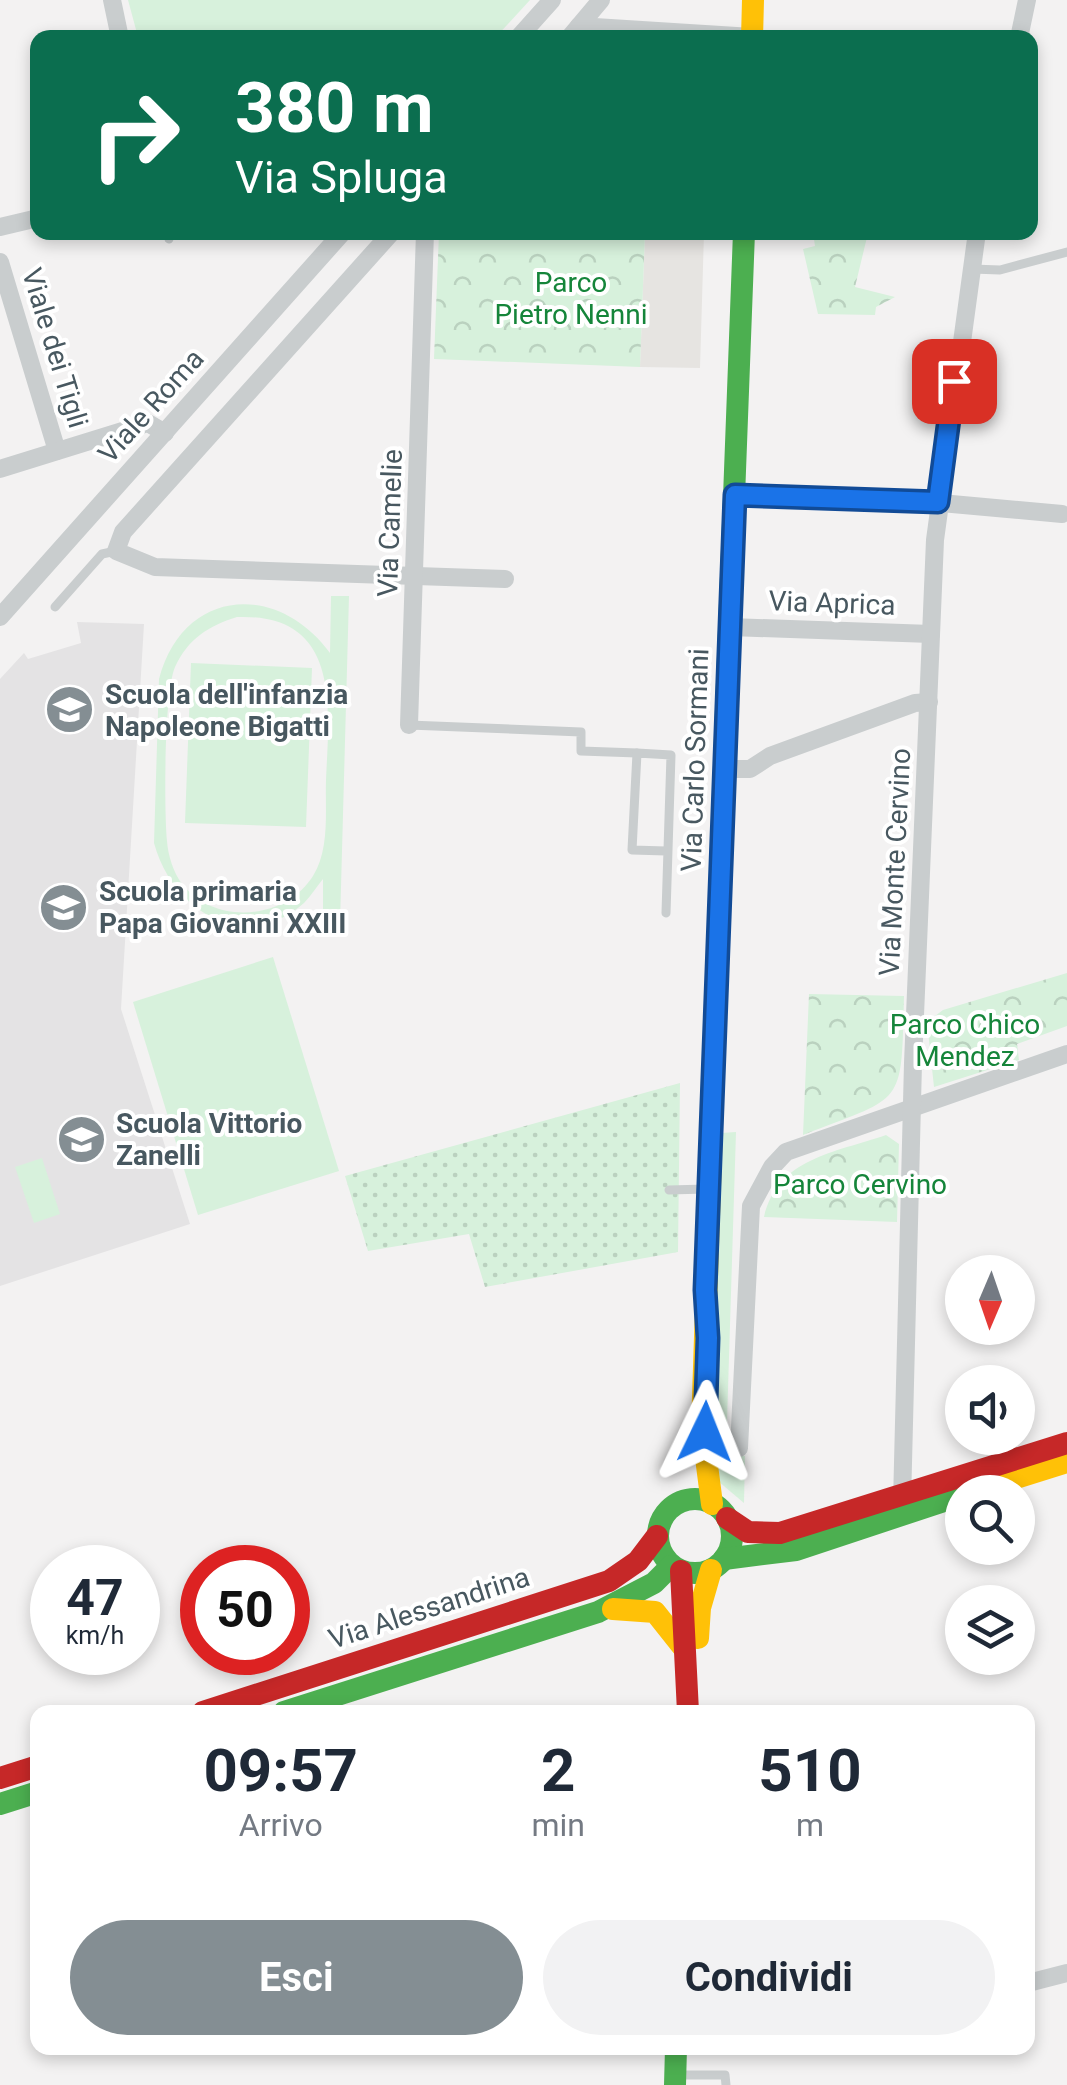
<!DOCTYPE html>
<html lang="it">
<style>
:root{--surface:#fff;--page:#f2f2f3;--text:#1f2937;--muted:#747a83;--accent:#848e93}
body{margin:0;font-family:Roboto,sans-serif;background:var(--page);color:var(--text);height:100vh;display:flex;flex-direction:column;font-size:38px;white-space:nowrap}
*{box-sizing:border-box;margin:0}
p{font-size:32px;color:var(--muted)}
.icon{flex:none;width:55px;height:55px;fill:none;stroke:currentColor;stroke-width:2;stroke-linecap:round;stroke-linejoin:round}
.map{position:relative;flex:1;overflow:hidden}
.panel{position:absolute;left:30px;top:1705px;width:1005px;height:350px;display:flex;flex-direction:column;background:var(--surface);border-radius:20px;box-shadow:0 5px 15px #0003}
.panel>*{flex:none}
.hud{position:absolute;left:30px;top:30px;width:1008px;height:210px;border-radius:20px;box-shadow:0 5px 15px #0003;background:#0b6e4f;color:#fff;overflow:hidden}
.needle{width:65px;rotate:182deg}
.buttons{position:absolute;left:945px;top:1255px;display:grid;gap:20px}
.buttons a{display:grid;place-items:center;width:90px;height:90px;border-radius:50%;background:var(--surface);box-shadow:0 5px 15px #0003;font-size:50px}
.speed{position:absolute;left:30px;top:1545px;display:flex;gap:20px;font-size:50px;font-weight:700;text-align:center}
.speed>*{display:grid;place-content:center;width:130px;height:130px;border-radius:50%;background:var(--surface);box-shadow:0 5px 15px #0003;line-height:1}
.speed small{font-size:25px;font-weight:400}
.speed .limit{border:15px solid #d22;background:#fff;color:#111}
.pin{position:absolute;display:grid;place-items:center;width:85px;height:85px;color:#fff;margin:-42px;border-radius:20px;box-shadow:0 5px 15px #0006}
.me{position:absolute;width:110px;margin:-55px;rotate:2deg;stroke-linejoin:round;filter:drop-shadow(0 0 8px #0008)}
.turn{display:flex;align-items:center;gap:35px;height:210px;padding:0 40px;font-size:45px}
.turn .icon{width:130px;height:130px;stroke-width:2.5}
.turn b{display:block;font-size:70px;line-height:85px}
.eta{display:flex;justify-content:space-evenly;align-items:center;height:170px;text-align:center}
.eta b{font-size:60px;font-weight:700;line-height:70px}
.action{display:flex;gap:20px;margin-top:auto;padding:20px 40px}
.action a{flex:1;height:115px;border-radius:60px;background:var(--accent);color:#fff;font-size:40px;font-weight:700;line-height:115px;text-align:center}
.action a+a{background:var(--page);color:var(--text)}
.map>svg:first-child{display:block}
.commercial{fill:#e6e4e1}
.education{fill:#e4e3e4}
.grass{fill:#d7f1dc;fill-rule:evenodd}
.park{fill:url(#park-crowns)}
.garden{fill:url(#garden-dots)}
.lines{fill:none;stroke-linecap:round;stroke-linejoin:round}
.lane{stroke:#c9cdce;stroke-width:9}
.street{stroke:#c9cdce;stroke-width:18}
.fast{stroke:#4caf50;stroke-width:22}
.slow{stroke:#ffc107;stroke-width:22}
.jam{stroke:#c62828;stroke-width:22}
.route-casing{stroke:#114b97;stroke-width:25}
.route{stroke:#1a73e8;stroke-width:18}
.labels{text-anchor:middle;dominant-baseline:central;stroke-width:8;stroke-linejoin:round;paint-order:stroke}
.park-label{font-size:28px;fill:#15853a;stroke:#fff}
.street-label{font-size:28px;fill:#485860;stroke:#fff}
.poi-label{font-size:28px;font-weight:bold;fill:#485860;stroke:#fff;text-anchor:start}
</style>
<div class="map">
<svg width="1067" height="2085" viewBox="0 0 1067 2085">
<defs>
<pattern id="park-crowns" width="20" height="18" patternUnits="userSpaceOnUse" patternTransform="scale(2.5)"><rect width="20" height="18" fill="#d7f1dc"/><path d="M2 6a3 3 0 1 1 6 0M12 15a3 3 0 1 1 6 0" fill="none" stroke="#bad1bf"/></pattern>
<pattern id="garden-dots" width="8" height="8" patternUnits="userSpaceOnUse" patternTransform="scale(2.5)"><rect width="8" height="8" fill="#d7f1dc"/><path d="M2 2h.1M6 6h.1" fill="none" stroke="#bad1bf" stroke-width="1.8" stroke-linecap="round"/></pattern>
</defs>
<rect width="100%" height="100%" fill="#f3f2f2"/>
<path class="commercial" d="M645,233h59l-4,135 -60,-1z"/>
<path class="education" d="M77,622l67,2 -23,385 69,215 -190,62v-607l24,-26 4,6 53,-16z"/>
<g class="grass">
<path d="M128,0h402l-35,38 -357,-1z"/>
<path d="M331,596h18l-9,328h-17v-45c-6,7 -12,17 -19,24 -60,53 -132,7 -150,-60l5,-164c24,-91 118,-98 171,-26zM237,617c105,-4 92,91 89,163 -1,31 4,69 -13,96 -28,44 -98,50 -131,8 -9,-12 -14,-29 -15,-43 -3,-31 -3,-149 8,-174 13,-28 33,-41 62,-50z"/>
<path d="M191,663l121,5 -6,159 -121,-4z"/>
<path d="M273,957l66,214 -141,44 -65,-213z"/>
<path d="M736,1132l-10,322 19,2 -1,47 -26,-22 -10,-20 13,-328z"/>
<path d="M42,1158l18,56 -26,9 -19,-56z"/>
</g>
<g class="park">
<path d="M439,233h206l-5,134 -206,-8z"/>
<path d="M813,233h55l-13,54 40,10 -19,10 -1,8 -57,-1 -15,-65 12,-3z"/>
<path d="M1067,973v53l-50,18 2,16 -85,27 -7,-65 16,-12z"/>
<path d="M809,994l95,2c-3,112 2,99 -101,139z"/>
<path d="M886,1135l13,9 -2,78 -133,-5c14,-59 70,-64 122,-82z"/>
</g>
<path class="garden" d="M680,1083l-2,169 -193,35 -16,-53 -101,17 -23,-75z"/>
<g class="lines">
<g class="lane">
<path d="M168,232l1,7"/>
<path d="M972,269l28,1 67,-18"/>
<path d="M55,607l47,-53 14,-3"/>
<path d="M409,725l172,7v19l56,2"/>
<path d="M666,913l5,-158 -34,-2 -5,97 34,1"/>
<path d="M669,1190l37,-1"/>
<path d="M678,2075h47l1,10"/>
</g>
<g class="street">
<path d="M112,0l8,38"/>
<path d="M579,26l173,11"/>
<path d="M518,38l34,-38"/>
<path d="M569,38l32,-38"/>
<path d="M1019,38l8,-38"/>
<path d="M0,227l38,-9"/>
<path d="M392,232l-269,300 -7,19 39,16 350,12"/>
<path d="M0,262l57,189"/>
<path d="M0,469l148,-46 17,10"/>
<path d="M735,495l184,6 143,13"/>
<path d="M0,617l343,-385"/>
<path d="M730,627l201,7"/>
<path d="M409,725l16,-493"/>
<path d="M725,769h25l20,-13 145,-53 14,-1"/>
<path d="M739,1448l12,-242 21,-39 14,-15 281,-98"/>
<path d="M902,1503l11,-440 22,-523 42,-308"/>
<path d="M1028,1983l39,-10"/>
</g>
<g class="fast">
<path d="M725,736l19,-504"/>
<circle cx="695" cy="1536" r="37"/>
<path d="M724,1559l72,-9 166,-55"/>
<path d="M284,1712l314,-100 56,-29 17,-17"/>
<path d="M0,1804l38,-12"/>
<path d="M675,2085l1,-37"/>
</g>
<g class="slow">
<path d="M752,38l1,-38"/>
<path d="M971,1492l96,-30"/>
<path d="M712,1504l-10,-77 23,-691"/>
<path d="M613,1609l42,3 27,34"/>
<path d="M698,1638l2,-30 11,-38"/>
</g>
<g class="jam">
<path d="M727,1518l21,14 32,1 287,-90"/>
<path d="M681,1571l7,141"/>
<path d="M203,1712l406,-131 29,-20 19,-25"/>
<path d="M0,1778l38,-12"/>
</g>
</g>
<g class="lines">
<defs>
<path id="route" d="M705,1432l3,-94 -3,-48 30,-795 203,7 16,-121"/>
</defs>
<use href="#route" class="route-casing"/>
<use href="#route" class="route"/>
</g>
<defs>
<symbol id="school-disc" viewBox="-11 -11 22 22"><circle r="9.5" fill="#848e93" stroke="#fff"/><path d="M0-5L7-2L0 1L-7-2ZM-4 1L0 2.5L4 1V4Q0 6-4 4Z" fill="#fff"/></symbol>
</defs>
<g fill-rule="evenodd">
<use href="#school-disc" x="42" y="682" width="55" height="55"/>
<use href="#school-disc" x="36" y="880" width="55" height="55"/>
<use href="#school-disc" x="54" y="1112" width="55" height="55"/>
</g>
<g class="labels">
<g class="park-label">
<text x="571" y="282">Parco<tspan x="571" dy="32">Pietro Nenni</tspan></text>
<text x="965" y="1024">Parco Chico<tspan x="965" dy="32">Mendez</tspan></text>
<text x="860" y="1184">Parco Cervino</text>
</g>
<g class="street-label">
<text transform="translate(55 348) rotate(73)">Viale dei Tigli</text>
<text transform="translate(151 406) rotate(-48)">Viale Roma</text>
<text transform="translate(390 523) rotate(-88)">Via Camelie</text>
<text transform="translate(832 603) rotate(2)">Via Aprica</text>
<text transform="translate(695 760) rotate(-88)">Via Carlo Sormani</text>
<text transform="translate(895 862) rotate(-87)">Via Monte Cervino</text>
<text transform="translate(429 1608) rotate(-18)">Via Alessandrina</text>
</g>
<g class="poi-label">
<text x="105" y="694">Scuola dell'infanzia<tspan x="105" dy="32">Napoleone Bigatti</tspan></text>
<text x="99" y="891">Scuola primaria<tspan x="99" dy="32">Papa Giovanni XXIII</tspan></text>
<text x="116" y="1123">Scuola Vittorio<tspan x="116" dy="32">Zanelli</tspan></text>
</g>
</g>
</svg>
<div class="buttons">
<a><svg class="needle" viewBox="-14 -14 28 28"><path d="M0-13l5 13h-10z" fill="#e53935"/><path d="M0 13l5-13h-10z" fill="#747a83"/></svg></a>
<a><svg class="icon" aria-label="sound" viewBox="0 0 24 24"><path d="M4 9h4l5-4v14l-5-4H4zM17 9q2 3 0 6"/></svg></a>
<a><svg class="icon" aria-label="search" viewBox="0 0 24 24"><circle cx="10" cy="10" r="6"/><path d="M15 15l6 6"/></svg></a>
<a><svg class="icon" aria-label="layers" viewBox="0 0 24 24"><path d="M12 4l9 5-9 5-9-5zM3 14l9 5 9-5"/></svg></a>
</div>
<div class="speed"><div>47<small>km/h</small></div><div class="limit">50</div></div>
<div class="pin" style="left:954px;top:381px;background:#d93025"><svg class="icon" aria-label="arrive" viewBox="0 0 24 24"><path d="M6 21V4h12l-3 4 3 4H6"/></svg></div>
<svg class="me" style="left:705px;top:1432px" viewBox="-20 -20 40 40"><path d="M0-17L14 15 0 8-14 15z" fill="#1a73e8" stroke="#fff" stroke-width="4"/></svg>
<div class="hud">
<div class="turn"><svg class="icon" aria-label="right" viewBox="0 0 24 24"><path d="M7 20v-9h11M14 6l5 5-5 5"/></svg><div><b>380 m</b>Via Spluga</div></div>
</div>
<section class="panel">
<div class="eta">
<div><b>09:57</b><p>Arrivo</p></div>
<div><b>2</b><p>min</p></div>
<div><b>510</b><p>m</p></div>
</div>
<div class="action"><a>Esci</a><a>Condividi</a></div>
</section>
</div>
